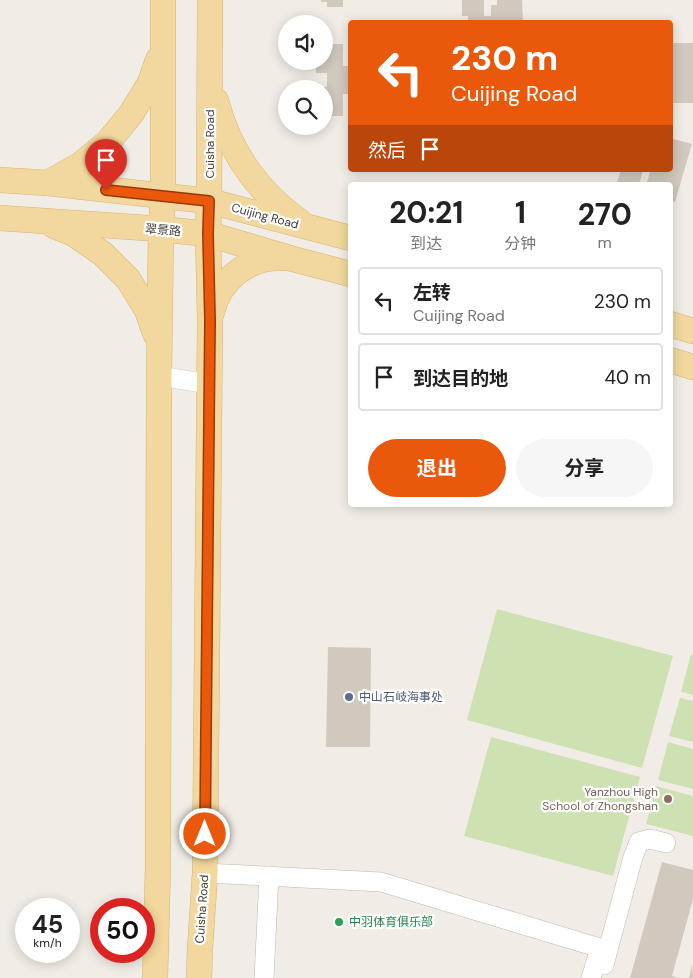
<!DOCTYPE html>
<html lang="zh">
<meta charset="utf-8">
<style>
:root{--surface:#fff;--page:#f6f6f6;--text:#222;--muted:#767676;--line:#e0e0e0;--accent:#ea580c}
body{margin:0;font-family:"DM Sans","Noto Sans SC",sans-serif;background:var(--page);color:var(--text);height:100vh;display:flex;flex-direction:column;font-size:19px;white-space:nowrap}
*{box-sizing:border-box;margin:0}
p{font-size:16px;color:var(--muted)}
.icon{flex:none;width:28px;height:28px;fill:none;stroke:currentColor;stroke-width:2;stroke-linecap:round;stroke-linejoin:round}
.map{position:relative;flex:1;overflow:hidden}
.sheet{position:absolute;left:348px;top:182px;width:325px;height:325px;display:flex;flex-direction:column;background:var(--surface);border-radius:5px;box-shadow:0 2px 12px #0003}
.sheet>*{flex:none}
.guide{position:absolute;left:348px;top:20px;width:325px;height:152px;border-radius:5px;box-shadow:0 2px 12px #0003;background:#ea580c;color:#fff;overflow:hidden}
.buttons{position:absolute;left:278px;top:15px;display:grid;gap:10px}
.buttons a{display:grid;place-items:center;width:55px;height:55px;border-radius:50%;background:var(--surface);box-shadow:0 2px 12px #0003;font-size:25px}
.speed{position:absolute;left:15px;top:898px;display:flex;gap:10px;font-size:25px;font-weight:700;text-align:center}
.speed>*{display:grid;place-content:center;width:65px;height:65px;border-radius:50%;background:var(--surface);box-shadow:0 2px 12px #0003;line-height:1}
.speed small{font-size:12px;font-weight:400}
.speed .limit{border:8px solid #d22;background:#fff;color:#111}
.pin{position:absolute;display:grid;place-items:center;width:42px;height:42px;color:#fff;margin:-51px -21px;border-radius:50% 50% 50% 0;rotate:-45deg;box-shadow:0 0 5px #0007}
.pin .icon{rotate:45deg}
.me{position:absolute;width:55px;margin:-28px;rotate:0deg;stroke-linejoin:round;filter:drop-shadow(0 0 4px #0008)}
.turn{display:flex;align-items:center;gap:18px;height:105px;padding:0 20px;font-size:22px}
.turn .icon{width:65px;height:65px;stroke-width:2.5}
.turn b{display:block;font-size:35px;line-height:42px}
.then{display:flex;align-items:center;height:48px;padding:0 20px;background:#0003;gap:10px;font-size:19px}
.eta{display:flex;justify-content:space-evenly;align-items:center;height:85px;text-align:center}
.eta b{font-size:30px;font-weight:700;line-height:35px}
.button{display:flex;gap:10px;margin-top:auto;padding:10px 20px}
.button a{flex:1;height:58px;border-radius:30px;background:var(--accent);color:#fff;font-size:20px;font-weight:700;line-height:58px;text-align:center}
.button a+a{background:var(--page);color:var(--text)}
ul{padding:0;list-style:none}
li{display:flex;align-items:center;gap:15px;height:68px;margin:0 10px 8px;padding:0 10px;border:2px solid var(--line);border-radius:5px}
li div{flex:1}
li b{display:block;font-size:19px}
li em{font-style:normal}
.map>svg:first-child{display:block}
.green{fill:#cde1b3}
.building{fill:#d1c9bd}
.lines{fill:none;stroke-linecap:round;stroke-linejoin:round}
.minor-casing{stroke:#beb8ad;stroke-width:20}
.major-casing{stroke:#d5b470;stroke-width:26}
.minor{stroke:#fff;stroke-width:19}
.major{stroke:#f2d89e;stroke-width:25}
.route-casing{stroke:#983908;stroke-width:12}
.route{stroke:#ea580c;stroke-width:9}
.service-dot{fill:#5c6f8a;stroke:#fff;stroke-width:2}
.education-dot{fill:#8d6e63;stroke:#fff;stroke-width:2}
.leisure-dot{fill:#2e9e5b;stroke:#fff;stroke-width:2}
.labels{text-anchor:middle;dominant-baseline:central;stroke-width:4.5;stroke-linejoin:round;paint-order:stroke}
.street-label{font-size:12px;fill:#433e36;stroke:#fff}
.service-label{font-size:12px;fill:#4e5e75;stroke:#fff;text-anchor:start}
.education-label{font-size:12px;fill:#785e54;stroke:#fff;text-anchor:end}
.leisure-label{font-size:12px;fill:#27864d;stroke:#fff;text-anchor:start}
</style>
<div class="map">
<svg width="693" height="978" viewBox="0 0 693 978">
<rect width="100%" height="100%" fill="#f1ede6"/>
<g class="green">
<path d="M497,609l176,47 -31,112 -175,-48z"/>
<path d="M691,654l2,1v40l-12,-3z"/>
<path d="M680,698l13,3v41l-24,-6z"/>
<path d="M491,737l149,40 -27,99 -149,-40z"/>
<path d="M668,742l25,7v40l-35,-9z"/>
<path d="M656,786l37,10v40l-47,-12z"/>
</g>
<g class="building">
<path d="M321,0h22v7h-16v-5h-6z"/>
<path d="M462,0h22v16h7v-11h6v-5h25l1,22h-55v-6h-6z"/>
<path d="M670,43h23v60h-22z"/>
<path d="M327,44h16v22h7v28h-7v22h-16v-5h-3v-22h-8v-2h11v-14h-11v-12h8v-12h3z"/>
<path d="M670,138l22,6 -17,58 -5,-2v-15h-18l1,-1 -6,-2 3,-10 -4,-1 24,-1z"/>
<path d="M621,170h22l-4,15h-23z"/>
<path d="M328,647l43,1 -1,99h-44z"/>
<path d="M662,862l31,8v29l-21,77 6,2h-48z"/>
<path d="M692,964l1,14h-4z"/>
</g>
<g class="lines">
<defs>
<g id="minor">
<path d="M159,376l50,8"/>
<path d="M205,873l176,9 219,66 -9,30"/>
<path d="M604,965l29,-108 6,-15 11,-3 16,4"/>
<path d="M264,978l5,-102"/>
</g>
<g id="major">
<path d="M216,101c13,50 41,90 83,120"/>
<path d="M0,180l48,3 161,18 141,37"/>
<path d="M48,183l32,-18 28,-23 23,-28 19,-31 8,-23"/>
<path d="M0,218l161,11 47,5 85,25 57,15"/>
<path d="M54,226l20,8 29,20 25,25 19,31 8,23"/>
<path d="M212,312c7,-32 37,-56 71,-54"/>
<path d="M670,324l23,7"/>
<path d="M670,360l23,7"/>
<path d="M155,978l3,-113 1,-489 2,-147 2,-33v-196"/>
<path d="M199,978l1,-29 5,-76 5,-554 -2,-85 1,-33 1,-201"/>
</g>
</defs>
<use href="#minor" class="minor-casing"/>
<use href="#major" class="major-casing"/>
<use href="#minor" class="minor"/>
<use href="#major" class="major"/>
</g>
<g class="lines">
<defs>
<path id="route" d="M106,190l103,11 -1,33 2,86 -5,514"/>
</defs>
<use href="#route" class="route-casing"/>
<use href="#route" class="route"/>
</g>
<circle class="service-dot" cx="349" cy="697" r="5"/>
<circle class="education-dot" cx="668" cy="799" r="5"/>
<circle class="leisure-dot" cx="339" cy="922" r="5"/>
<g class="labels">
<g class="street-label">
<text transform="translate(210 144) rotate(-90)">Cuisha Road</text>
<text transform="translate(265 216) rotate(15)">Cuijing Road</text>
<text transform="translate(163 230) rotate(5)">翠景路</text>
<text transform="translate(202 909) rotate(-86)">Cuisha Road</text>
</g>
<g class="service-label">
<text x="359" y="697">中山石岐海事处</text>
</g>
<g class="education-label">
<text x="658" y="792">Yanzhou High<tspan x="658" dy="14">School of Zhongshan</tspan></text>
</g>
<g class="leisure-label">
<text x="349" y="922">中羽体育俱乐部</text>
</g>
</g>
</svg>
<div class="buttons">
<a><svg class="icon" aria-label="sound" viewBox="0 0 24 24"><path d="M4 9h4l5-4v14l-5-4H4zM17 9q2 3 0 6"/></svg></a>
<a><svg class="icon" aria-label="search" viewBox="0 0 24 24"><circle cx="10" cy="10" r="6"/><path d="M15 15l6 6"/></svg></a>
</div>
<div class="speed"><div>45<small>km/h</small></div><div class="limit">50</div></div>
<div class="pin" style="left:106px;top:190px;background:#d93025"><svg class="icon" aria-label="arrive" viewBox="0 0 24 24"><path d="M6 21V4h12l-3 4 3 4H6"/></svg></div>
<svg class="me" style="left:205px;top:834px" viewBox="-20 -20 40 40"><circle r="17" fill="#ea580c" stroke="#fff" stroke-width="3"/><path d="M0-11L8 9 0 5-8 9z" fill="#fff"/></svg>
<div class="guide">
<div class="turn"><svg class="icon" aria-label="left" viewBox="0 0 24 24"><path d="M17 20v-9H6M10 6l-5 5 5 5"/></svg><div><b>230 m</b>Cuijing Road</div></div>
<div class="then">然后<svg class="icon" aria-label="arrive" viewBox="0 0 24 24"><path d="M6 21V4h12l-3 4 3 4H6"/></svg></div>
</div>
<section class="sheet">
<div class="eta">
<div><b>20:21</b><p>到达</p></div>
<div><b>1</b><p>分钟</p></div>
<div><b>270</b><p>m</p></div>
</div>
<ul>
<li><svg class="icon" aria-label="left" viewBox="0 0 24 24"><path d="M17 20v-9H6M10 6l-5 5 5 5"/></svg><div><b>左转</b><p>Cuijing Road</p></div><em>230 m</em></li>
<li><svg class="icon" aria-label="arrive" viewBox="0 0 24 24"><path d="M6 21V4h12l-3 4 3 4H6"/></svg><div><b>到达目的地</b></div><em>40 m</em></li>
</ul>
<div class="button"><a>退出</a><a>分享</a></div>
</section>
</div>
